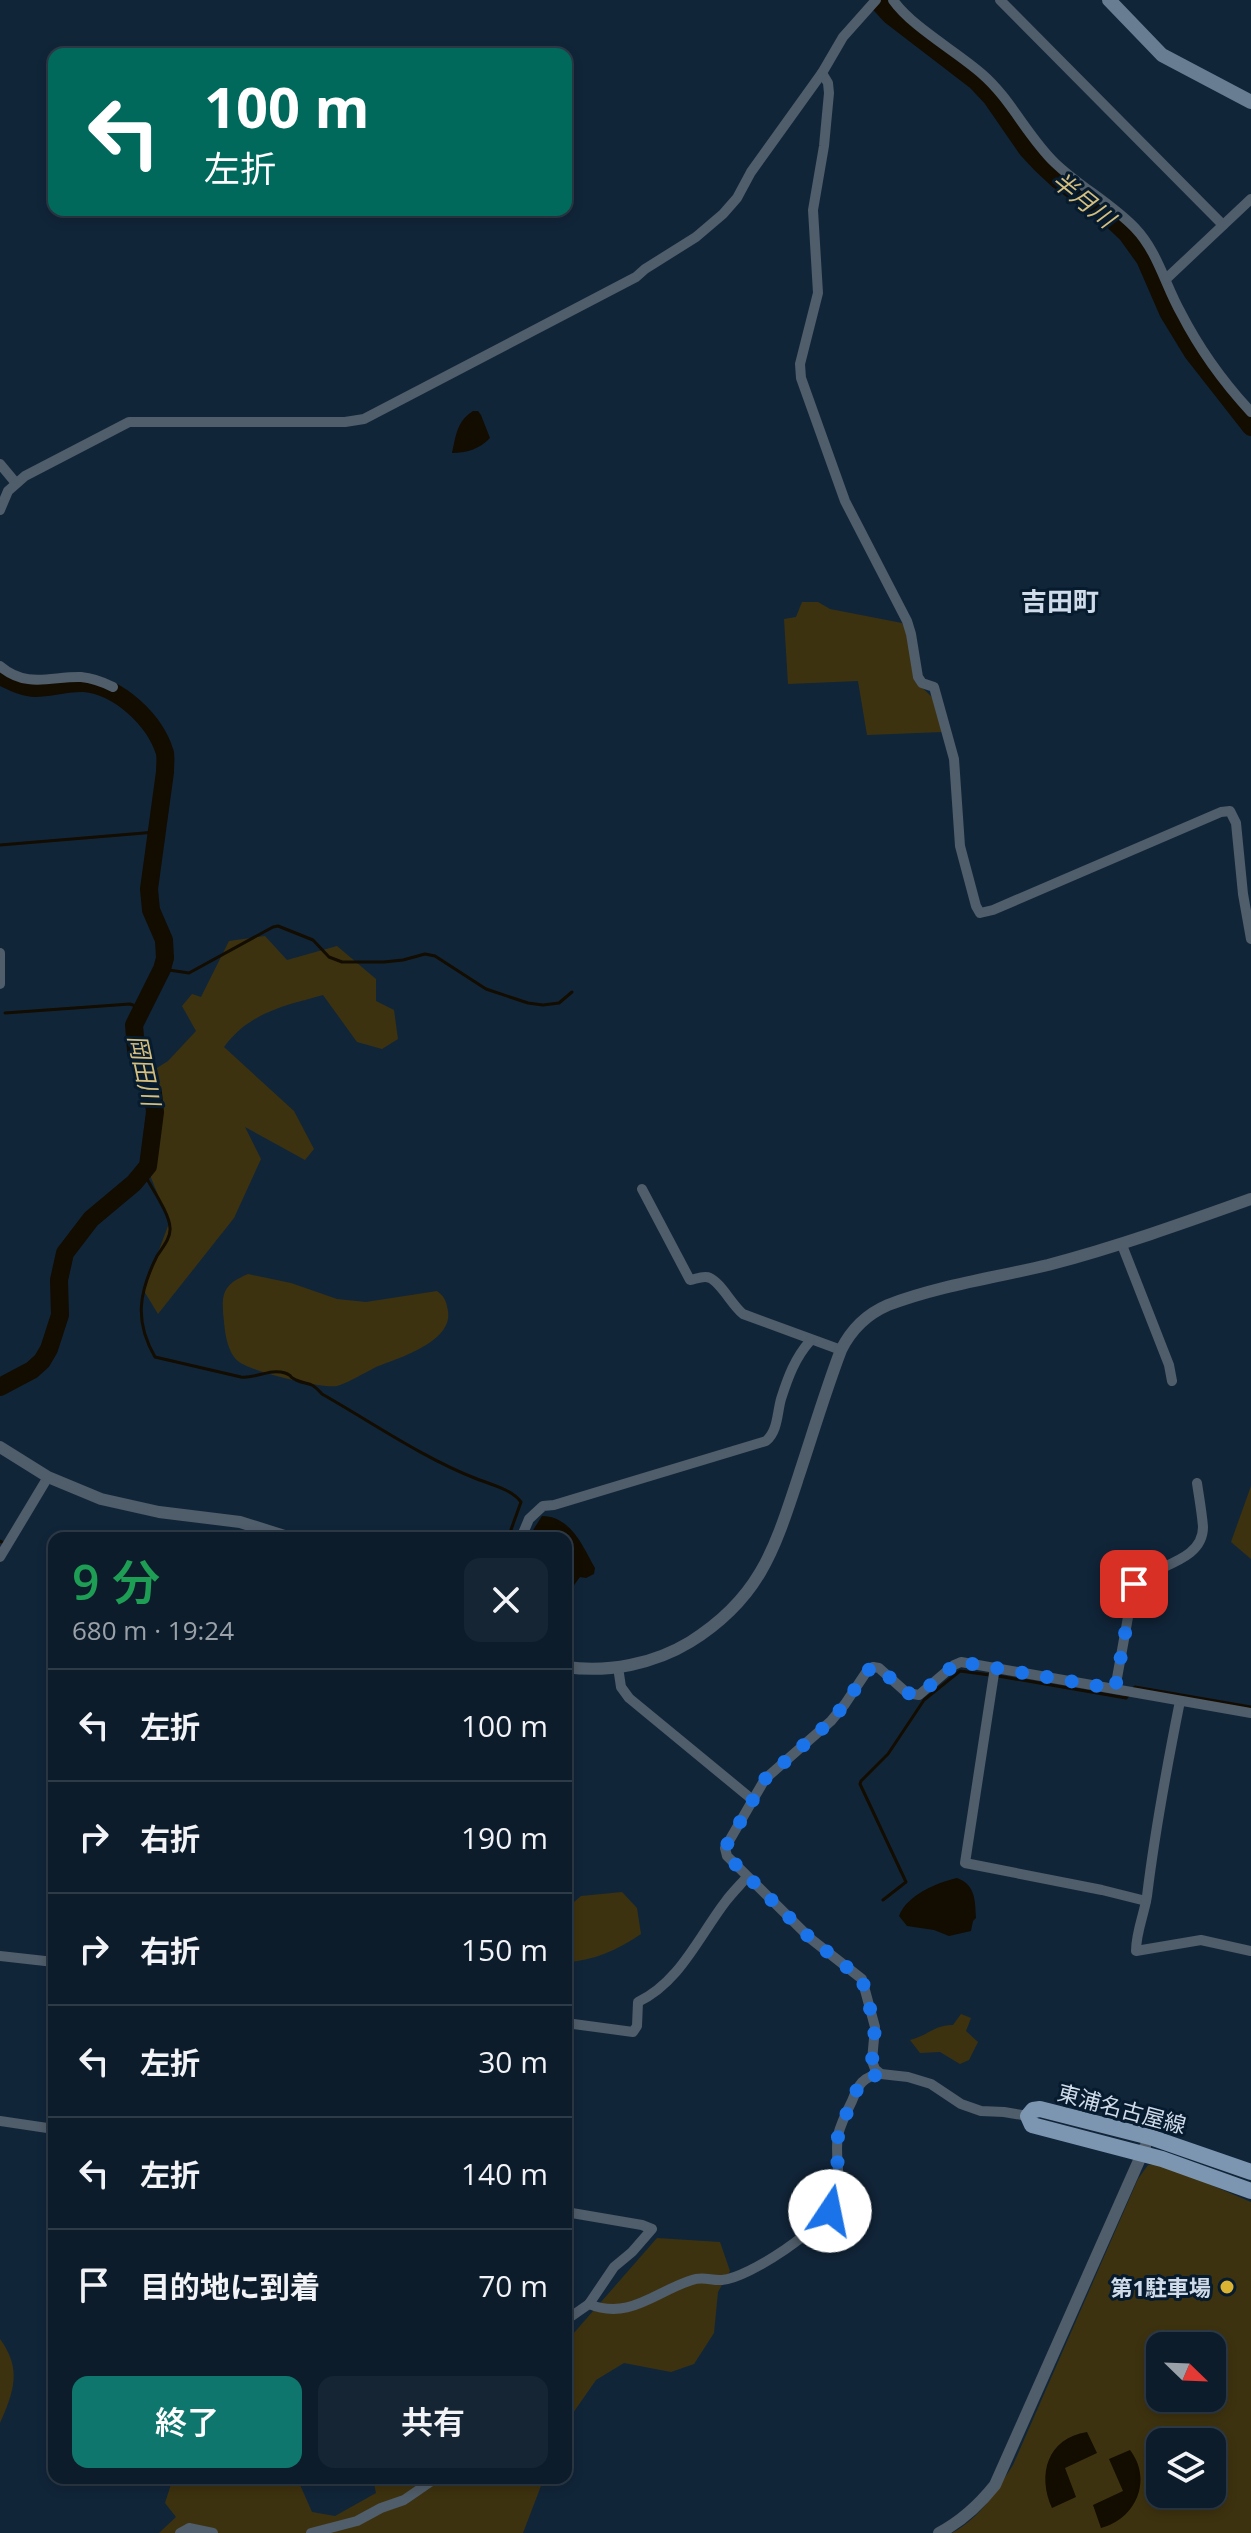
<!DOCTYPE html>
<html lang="ja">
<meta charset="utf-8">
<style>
:root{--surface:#0d1c2b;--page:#162533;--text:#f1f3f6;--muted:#9aa1a9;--line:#2d3a47;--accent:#0f766e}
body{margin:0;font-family:"Open Sans","Noto Sans JP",sans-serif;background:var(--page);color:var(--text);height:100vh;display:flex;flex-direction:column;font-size:30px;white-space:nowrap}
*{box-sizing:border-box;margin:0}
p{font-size:26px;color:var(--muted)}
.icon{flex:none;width:44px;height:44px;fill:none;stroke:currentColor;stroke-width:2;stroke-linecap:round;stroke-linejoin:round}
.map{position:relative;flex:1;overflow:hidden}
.panel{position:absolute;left:48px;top:1532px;width:524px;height:952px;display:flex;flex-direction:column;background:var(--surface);border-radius:16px;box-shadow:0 4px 12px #0003,0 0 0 2px var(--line)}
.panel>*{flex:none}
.top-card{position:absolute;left:48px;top:48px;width:524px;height:168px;border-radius:16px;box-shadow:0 4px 12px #0003,0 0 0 2px var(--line);background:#00695c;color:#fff;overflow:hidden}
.needle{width:52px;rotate:113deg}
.tools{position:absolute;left:1146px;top:2332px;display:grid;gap:16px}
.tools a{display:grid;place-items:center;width:80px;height:80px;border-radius:16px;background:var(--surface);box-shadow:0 4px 12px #0003,0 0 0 2px var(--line);font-size:40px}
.pin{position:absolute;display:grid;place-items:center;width:68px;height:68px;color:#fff;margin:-34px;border-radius:16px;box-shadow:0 4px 12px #0006}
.me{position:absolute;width:88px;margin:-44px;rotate:11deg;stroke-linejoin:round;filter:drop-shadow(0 0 6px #0008)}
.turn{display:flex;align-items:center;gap:28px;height:168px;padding:0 24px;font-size:36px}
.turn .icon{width:104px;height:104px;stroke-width:2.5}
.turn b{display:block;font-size:56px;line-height:68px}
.round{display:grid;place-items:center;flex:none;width:84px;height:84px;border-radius:16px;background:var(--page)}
.summary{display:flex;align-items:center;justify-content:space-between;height:136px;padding:0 24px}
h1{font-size:48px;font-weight:600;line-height:60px;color:#1e9e55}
.action{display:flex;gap:16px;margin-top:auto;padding:16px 24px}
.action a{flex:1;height:92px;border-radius:16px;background:var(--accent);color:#fff;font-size:32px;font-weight:600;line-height:92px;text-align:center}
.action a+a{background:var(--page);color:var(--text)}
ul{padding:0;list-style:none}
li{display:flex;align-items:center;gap:24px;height:112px;padding:0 24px;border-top:2px solid var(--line)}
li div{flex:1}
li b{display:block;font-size:30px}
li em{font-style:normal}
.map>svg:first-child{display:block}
.green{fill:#3d320f;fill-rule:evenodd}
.water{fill:#130c00}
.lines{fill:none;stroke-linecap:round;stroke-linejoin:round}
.stream{stroke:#130c00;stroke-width:3}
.river{stroke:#130c00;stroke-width:18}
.minor{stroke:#505d6a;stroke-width:10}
.tertiary{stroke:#505d6a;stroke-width:12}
.secondary{stroke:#697d92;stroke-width:14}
.primary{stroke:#7c96b1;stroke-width:16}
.route{stroke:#1a73e8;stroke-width:14;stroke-dasharray:0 25.2}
.poi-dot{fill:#dab333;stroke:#071b2f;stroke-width:3}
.labels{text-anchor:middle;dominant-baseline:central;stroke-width:6;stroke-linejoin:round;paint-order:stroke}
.street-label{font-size:22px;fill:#cfdbe9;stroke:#071b2f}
.poi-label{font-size:22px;font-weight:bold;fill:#cfdbe9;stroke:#071b2f;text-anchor:end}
.water-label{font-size:24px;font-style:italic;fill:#d6bf7d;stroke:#071b2f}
.quarter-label{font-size:26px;font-weight:bold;fill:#cfdbe9;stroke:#071b2f}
</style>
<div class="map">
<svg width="1251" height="2533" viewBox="0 0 1251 2533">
<rect width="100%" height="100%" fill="#112539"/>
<g class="green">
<path d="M802,602h16l12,7 72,14 7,14 5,43 20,19 8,33 -75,3 -9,-54 -70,3 -4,-65 12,-2z"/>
<path d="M265,936l22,24 50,-14 39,33v22l18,9 4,29 -16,10 -25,-7 -34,-47c-39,11 -73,17 -99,52l70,64 20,38 -9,11 -60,-33 16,32 -27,59 -76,96 -14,-23 25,-68 -19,-48 10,-51 -24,-43 32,-20 28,-30 -14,-25 10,-12 9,3 28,-56z"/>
<path d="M248,1274l43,9 46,16 29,3 71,-11c8,6 9,10 11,20 5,31 -50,47 -72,56 -12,6 -26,15 -39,19 -13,3 -89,-15 -99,-25 -10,-8 -13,-27 -14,-39 -3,-28 -2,-37 24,-48z"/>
<path d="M1251,1486v73l-20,-17z"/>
<path d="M622,1892l15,16 4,26c-22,15 -47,27 -75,28v-53l15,-13z"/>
<path d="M961,2014l10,4 -5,13 12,11 -9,18 -9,4 -20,-12 -20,1 -10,-13c19,-5 24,-15 43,-15z"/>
<path d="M1162,2164l89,38v331h-299c29,-16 43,-40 61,-68l125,-286 10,-14zM1160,2346h52v52h-52zM1160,2442h52v52h-52z"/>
<path d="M657,2238l63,4 10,29 -12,21 -4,41 -20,31 -23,8 -47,-9 -28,17 -30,43v-81z"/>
<path d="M0,2339c22,30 14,52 0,84z"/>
<path d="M173,2478h124l15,34 23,4 41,-23 -3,-15h171l-21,55h-364l17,-16 -11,-14z"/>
</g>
<g class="water">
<path d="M473,411h5l3,4 9,23c-10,11 -24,15 -38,15 4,-18 5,-32 21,-42z"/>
<path d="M542,1516c29,0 41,31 53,52l-1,6 -8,4 -6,-1 -14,19v-58h-38z"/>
<path d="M957,1878c19,7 18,23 19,40l-3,3 -2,10 -22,5 -15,-6 -27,-4 -8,-10c8,-21 37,-33 58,-38z"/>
<path d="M1087,2432l10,21 -32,15 11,29 -24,11c-15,-33 -5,-70 35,-76z"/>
<path d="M1130,2450c23,30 6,69 -29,78l-8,-23 30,-14 -14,-32z"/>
</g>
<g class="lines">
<g class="stream">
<path d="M0,845l156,-13"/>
<path d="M162,969l27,4 84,-46 5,-1 35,14 16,17 13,5h42l19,-2 22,-6 10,2 51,33 42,14 15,2 16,-2 13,-11"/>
<path d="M5,1013l125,-9 11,4"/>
<path d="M142,1175l4,2c7,13 24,38 24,51 1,10 -8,20 -13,28 -18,36 -23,65 -2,101l86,20c14,2 29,-9 44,-4 10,4 1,2 11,7 14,6 13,0 26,14 51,29 101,64 155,85 15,6 34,10 44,23l-13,36"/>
<path d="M0,1541l2,1"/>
<path d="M998,1676l128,22 9,-11 116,20"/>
<path d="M883,1900l23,-18 -46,-98 1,-3 27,-27 36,-54 36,-29 30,4"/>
</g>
<g class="river">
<path d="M879,3l11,12 86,66 15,16 36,52 15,16 16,15 48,34 21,20 18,25 23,53 25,41 58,74"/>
<path d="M0,676c11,5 23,12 35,12 17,0 33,-6 49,-5 35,3 71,37 81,70 1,6 0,13 0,19l-16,117 2,21 13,30 1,18 -3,11 -28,56 2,25 17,43 2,19 -7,54 -14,17 -43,36 -26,34 -6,27 1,35 -11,34 -7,12 -10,9 -32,17"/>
</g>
<g class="minor">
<path d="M893,0c19,27 63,51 89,74 29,25 45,62 73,89 25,24 56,40 80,65 23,24 30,57 46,85 18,35 44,71 70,99"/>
<path d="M1000,0l223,225"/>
<path d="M822,73l6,10 1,10 -5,53 -11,64 5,83 -18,71 1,14 44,123 62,120 4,13 7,43 4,6 12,4 20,72 6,87 16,60 4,7 13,-3 228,-98 9,-1 6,12 7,71 8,45"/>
<path d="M1166,279l85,-80"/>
<path d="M0,464l15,18"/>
<path d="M0,510l8,-19 17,-15 104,-54h216l19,-3 272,-142 9,-8 51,-32 27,-23 14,-16 14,-26 71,-99 21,-36 33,-37"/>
<path d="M0,666c27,23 52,10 81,11 12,1 22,5 32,10"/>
<path d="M0,953v31"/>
<path d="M642,1189l48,91c6,-1 14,-5 20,-2 11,5 22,27 33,36l98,36"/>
<path d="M1122,1245l47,120 3,16"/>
<path d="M521,1538l8,-19 14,-13 11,-1 212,-64c12,-10 11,-28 15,-42 7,-22 14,-41 29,-58"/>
<path d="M0,1557l48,-80"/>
<path d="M618,1667l3,20 8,11 125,103"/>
<path d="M995,1667l-30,196 137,27 44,11"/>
<path d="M1115,1689l19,-105c20,-19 69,-22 69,-57 -1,-14 -4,-30 -6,-44"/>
<path d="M1180,1701c-13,65 -25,129 -33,195 -3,19 -11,36 -11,55l65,-11 50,11"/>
<path d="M0,1956l54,6"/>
<path d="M566,2023l67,9 4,-6 1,-24c42,-20 61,-66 88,-101 6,-8 14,-16 21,-24"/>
<path d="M881,2074l27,3 23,7 30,20 20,7 23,1 24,4"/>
<path d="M0,2121l54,8"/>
<path d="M566,2212l76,13 10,4 -20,23 -18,15 -25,37 -23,16"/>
<path d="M589,2304c40,17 67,-13 103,-24 11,-4 20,1 30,0 27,-2 103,-53 113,-78 8,-20 -1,-46 3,-67 3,-12 9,-24 14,-34 6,-16 11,-25 29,-27l-6,-5 -3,-8 3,-34 -13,-48 -51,-40 -84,-83 -2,-8 40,-69 66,-58 14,-17 22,-33 6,-4 6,1 28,25 12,2 35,-30 7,-3 290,51"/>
<path d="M180,2533l9,-5 24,5"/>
<path d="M311,2533l46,-12 24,-13 23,-8 32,-22"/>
</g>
<g class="tertiary">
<path d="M0,1447l48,30 53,22 58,13 81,10 51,16"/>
<path d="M566,1667c42,6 88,-3 124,-25 69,-43 84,-91 108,-164 14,-42 27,-86 43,-128 10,-20 26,-36 47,-45 49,-19 109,-28 160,-40 69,-18 136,-42 203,-66"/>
<path d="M939,2533c23,-12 40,-28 56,-48l150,-338"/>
</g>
<path class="secondary" d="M1109,0l53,55 89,47"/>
<path class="primary" d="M1251,2172l-101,-35 -110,-28 -7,1 -5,6 4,9 130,34 89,32"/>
</g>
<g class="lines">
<path class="route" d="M830,2211l6,-10 1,-9 1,-58 4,-10 17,-39 9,-8 13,-3 -6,-5 -3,-8 3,-34 -13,-48 -51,-40 -84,-83 -2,-8 40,-69 66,-58 14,-17 22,-33 6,-4 6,1 28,25 12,2 35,-30 7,-3 154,27 19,-105"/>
</g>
<circle class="poi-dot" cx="1227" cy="2287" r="8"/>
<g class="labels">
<g class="street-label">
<text transform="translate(1122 2108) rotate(15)">東浦名古屋線</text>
</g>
<g class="poi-label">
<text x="1211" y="2287">第1駐車場</text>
</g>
<g class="water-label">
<text transform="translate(1084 199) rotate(39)">半月川</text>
<text transform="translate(145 1070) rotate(78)">岡田川</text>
</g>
<g class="quarter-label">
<text x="1060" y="601">吉田町</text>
</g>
</g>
</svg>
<div class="tools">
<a><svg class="needle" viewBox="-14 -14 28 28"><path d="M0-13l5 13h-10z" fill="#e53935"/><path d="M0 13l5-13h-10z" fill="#9aa1a9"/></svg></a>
<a><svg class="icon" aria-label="layers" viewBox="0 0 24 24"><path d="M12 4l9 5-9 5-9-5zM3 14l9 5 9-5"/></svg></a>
</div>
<div class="pin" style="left:1134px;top:1584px;background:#d93025"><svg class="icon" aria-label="arrive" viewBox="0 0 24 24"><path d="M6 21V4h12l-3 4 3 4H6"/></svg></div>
<svg class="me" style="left:830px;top:2211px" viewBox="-20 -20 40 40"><circle r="19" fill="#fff"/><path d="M0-13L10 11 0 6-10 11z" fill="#1a73e8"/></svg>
<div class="top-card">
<div class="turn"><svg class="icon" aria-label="left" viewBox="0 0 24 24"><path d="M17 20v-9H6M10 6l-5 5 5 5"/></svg><div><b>100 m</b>左折</div></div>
</div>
<section class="panel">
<div class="summary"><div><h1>9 分</h1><p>680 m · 19:24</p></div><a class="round"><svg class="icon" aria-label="close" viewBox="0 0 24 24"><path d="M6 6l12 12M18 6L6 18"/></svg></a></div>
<ul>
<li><svg class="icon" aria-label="left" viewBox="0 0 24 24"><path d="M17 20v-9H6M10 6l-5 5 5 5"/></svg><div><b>左折</b></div><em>100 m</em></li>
<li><svg class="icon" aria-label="right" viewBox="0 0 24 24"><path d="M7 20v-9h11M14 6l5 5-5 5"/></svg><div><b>右折</b></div><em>190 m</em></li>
<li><svg class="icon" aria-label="right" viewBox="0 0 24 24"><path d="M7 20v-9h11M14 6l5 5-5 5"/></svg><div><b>右折</b></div><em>150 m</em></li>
<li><svg class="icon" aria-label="left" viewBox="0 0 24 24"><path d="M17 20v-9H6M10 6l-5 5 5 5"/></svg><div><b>左折</b></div><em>30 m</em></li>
<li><svg class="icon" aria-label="left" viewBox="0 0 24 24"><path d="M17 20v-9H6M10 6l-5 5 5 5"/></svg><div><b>左折</b></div><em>140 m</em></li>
<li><svg class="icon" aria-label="arrive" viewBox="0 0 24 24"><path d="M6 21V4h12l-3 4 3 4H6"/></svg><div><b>目的地に到着</b></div><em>70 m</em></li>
</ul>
<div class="action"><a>終了</a><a>共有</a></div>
</section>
</div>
